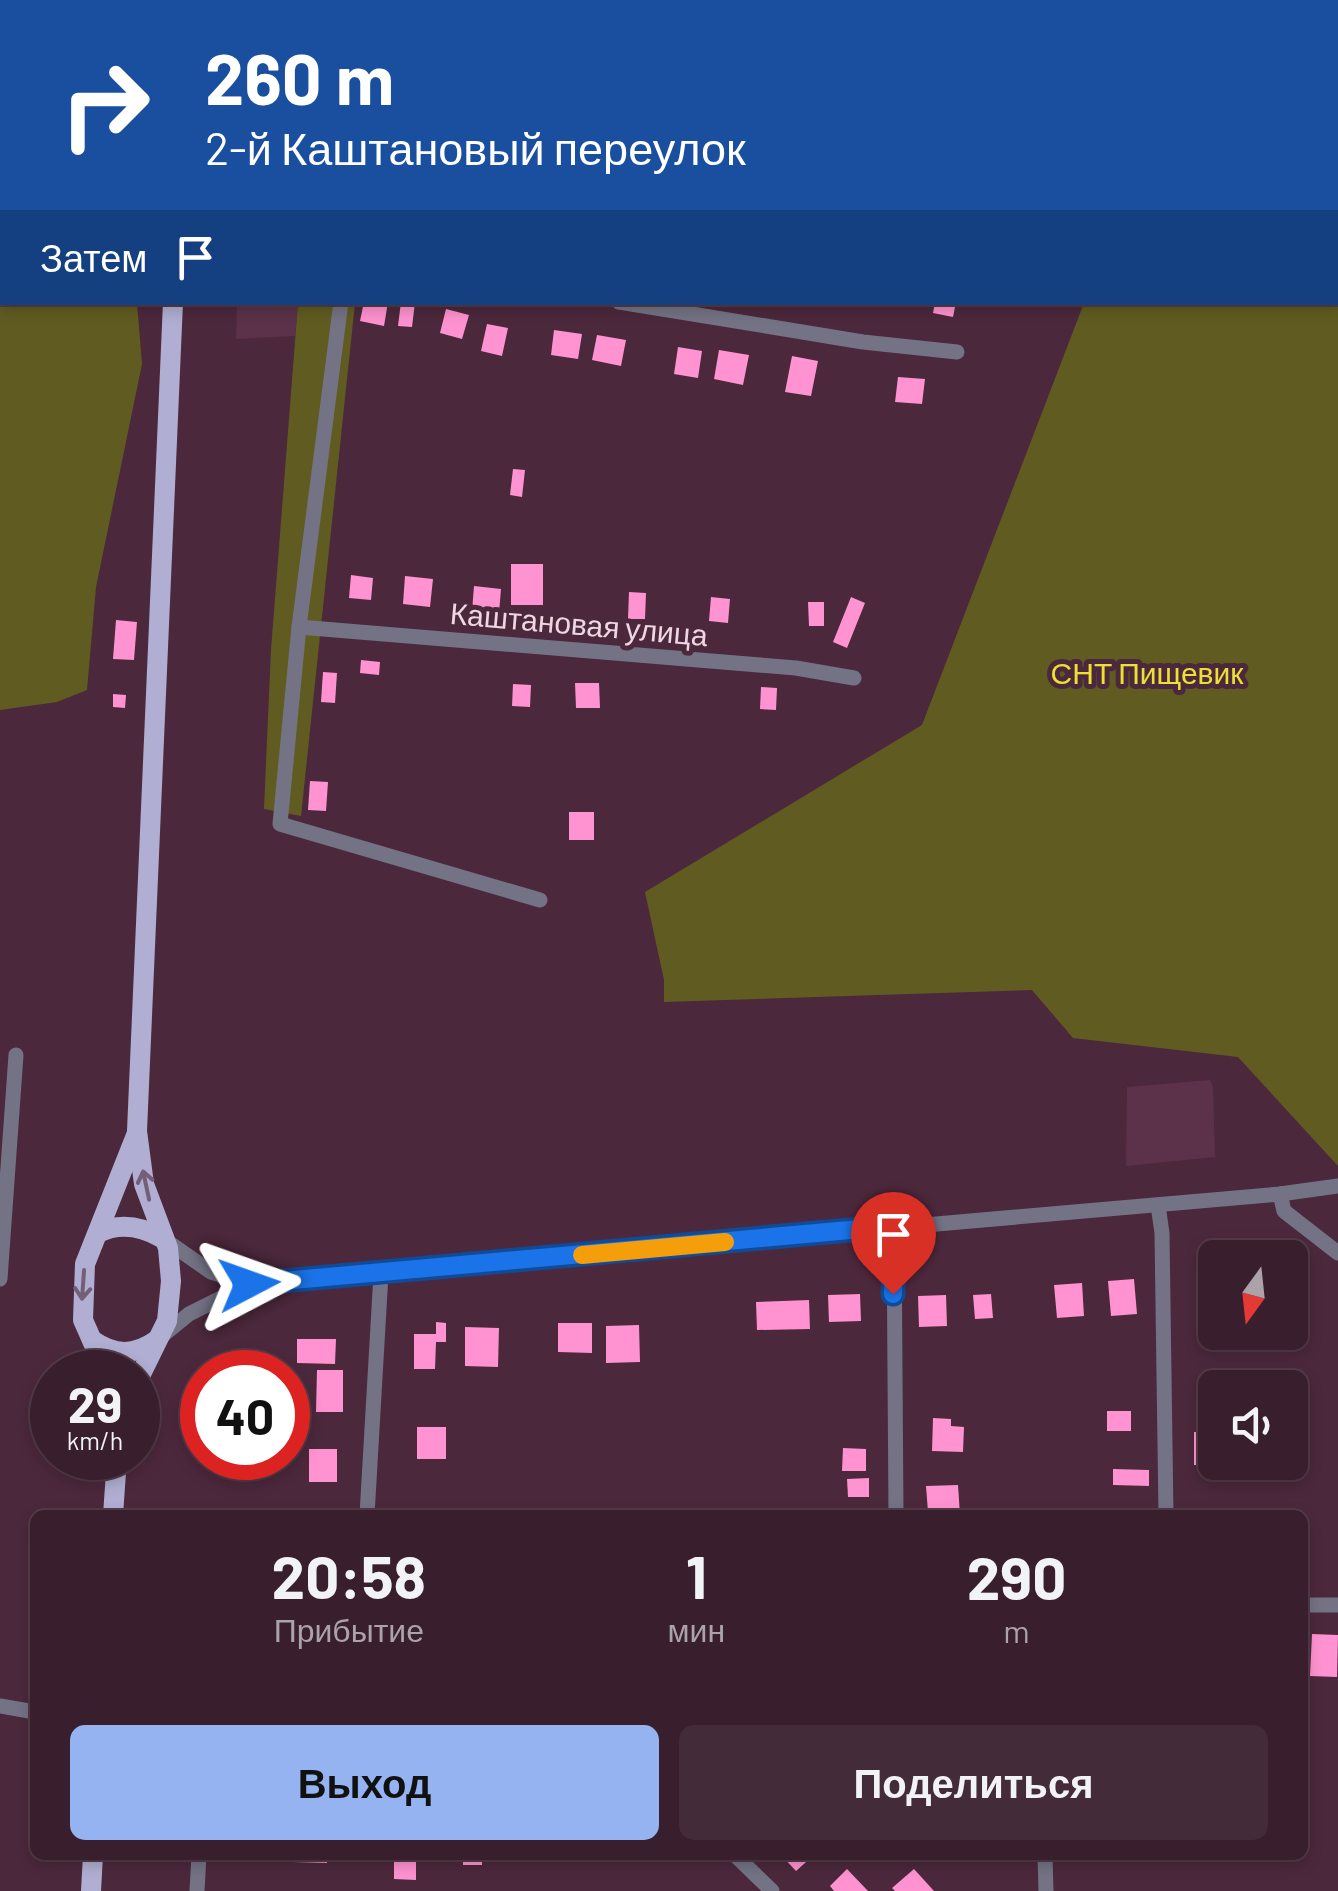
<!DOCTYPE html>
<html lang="ru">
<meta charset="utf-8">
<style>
:root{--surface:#391e2d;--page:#442b39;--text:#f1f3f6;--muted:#aba2aa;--line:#533c49;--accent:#95b2f1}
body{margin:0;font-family:Barlow,sans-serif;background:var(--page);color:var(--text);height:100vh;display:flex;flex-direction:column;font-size:38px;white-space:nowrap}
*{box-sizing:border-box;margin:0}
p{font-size:32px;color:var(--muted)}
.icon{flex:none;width:55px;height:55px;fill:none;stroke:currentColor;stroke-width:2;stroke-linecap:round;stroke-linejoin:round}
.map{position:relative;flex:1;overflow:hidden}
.sheet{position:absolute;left:30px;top:1510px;width:1278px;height:350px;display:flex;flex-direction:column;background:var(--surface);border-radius:15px;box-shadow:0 5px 15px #0003,0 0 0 2px var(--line)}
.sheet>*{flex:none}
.guide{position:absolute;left:0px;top:0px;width:1340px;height:305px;box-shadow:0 5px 15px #0003,0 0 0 2px var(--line);background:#1a4fa0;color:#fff;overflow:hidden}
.needle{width:65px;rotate:195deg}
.fabs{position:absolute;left:1198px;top:1240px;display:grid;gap:20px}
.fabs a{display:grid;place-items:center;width:110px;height:110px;border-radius:15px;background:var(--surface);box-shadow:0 5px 15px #0003,0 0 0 2px var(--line);font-size:50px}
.speed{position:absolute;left:30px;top:1350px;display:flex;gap:20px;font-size:50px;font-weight:700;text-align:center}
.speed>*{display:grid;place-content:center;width:130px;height:130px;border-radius:50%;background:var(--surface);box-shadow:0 5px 15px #0003,0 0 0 2px var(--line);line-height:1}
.speed small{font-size:25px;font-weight:400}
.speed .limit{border:15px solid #d22;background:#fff;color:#111}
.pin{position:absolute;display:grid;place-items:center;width:85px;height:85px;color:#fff;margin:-102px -42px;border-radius:50% 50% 50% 0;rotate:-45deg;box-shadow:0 0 10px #0007}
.pin .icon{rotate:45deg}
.me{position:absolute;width:110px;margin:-55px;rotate:86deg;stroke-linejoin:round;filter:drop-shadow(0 0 8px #0008)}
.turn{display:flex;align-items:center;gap:35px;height:210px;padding:0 40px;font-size:45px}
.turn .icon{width:130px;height:130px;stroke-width:2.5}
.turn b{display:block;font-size:70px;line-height:85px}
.then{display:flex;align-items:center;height:95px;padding:0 40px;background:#0003;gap:20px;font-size:38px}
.eta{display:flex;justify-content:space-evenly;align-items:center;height:170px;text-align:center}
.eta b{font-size:60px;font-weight:700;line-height:70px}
.action{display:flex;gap:20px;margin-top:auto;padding:20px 40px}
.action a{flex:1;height:115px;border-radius:15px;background:var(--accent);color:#111;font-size:40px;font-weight:700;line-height:115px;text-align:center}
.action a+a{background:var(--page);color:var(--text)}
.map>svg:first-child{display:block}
.built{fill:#5b3249}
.green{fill:#605c21}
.building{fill:#ff92d0}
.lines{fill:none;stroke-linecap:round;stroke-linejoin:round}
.minor{stroke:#737385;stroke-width:15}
.major{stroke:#b0afd3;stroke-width:20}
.oneway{stroke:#745e78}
.route-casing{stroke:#114b97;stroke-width:25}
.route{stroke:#1a73e8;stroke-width:18}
.slow{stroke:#f59e0b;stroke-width:18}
.labels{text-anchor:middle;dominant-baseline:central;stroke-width:10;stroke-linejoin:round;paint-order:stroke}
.street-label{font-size:30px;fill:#eed6e2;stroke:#4c283c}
.park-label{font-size:30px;fill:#ece131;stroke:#4c283c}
</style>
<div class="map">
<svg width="1338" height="1891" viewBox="0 0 1338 1891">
<rect width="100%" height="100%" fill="#4c283c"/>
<g class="built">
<path d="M237,303h61l-3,33 -59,3z"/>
<path d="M1210,1080l3,7 2,70 -89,9 1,-79z"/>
</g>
<g class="green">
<path d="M0,0l10,2h-8v300l135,1 5,61 -46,223 -9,103 -30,12 -57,8z"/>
<path d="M969,0h369v1166l-100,-109 -165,-19 -41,-48 -368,12v-22l-19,-88 277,-167 162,-422 254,-1v-300z"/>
<path d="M298,303h57l-54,513 -37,-7 7,-159z"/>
</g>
<g class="building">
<path d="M364,302h24l-4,24 -24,-5z"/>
<path d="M401,302h14l-3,25 -14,-1z"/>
<path d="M935,302h21l-3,15 -20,-4z"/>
<path d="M446,309l23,6 -7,24 -22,-6z"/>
<path d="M487,324l21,4 -6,28 -21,-5z"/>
<path d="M554,330l28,4 -4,25 -27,-4z"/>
<path d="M597,335l29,5 -5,26 -29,-6z"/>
<path d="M678,347l24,4 -4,27 -24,-4z"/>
<path d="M719,350l30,5 -6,30 -29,-6z"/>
<path d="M792,356l26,5 -7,35 -26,-4z"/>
<path d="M898,377l27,2 -3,25 -27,-2z"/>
<path d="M513,469l12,1 -3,27 -12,-2z"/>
<rect x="511" y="564" width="32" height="41"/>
<path d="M351,575l22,3 -2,22 -22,-2z"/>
<path d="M405,576l28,3 -3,28 -27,-3z"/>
<path d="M474,586l27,3 -2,24 -27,-2z"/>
<path d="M629,592l17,1 -1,26h-17z"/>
<path d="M711,597l19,2 -2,24 -19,-2z"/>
<path d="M851,597l14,6 -18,45 -14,-6z"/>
<path d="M808,602h16v24h-15z"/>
<path d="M116,620l21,2 -3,38 -21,-1z"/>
<path d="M361,660l19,2 -1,13 -19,-2z"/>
<path d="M323,672l14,1 -2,30 -14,-1z"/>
<path d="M575,683h24l1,25h-24z"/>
<path d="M513,684l18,1 -1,22 -18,-1z"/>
<path d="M761,687l16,1 -1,22 -16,-1z"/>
<path d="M113,694l13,1 -1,13 -12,-1z"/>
<path d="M310,781l18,1 -2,29 -18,-1z"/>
<rect x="569" y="812" width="25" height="28"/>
<path d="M1215,1270v35l-12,1 -2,-35z"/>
<path d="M1134,1279l3,35 -26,2 -3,-35z"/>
<path d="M1082,1283l2,33 -27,2 -3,-33z"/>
<path d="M860,1294l1,27 -32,1 -1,-27z"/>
<path d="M991,1294l2,24 -18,1 -2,-24z"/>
<path d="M946,1295l1,31 -28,1 -1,-31z"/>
<path d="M809,1300l1,29 -53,1 -1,-28z"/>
<path d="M436,1322l10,1v19h-10l-1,27h-21v-35h22z"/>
<path d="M558,1323h34v30l-34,-1z"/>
<path d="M639,1325l1,37 -34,1v-37z"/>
<path d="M465,1327l34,1 -1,39 -33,-1z"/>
<path d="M297,1339h39l-1,25 -38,-1z"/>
<path d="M317,1370h26v42h-27z"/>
<rect x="1107" y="1411" width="24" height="20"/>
<path d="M933,1418l18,1v7l13,1 -1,25 -31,-1z"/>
<rect x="417" y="1427" width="29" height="32"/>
<path d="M1194,1432l21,1v32h-21z"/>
<path d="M843,1448l23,1v22h-24z"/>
<rect x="309" y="1449" width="28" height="33"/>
<path d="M1113,1469l36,1v16l-36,-1z"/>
<path d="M869,1478v19h-21l-1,-18z"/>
<path d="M958,1485l2,30 -32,-3 -2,-26z"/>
<path d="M1312,1634l26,1 -1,42 -27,-1z"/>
<path d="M294,1855h33v8l-34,-1z"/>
<path d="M394,1855h22v25l-22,-1z"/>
<rect x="463" y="1855" width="19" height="10"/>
<path d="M781,1855h33l-18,16z"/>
<path d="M847,1869l21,22h-34l-4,-5z"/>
<path d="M914,1869l20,22h-39l-3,-3z"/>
</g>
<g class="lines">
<g class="minor">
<path d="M47,0l2,2"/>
<path d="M388,2v-2"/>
<path d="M341,302l-42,325 -19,197 260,76"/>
<path d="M619,302l244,40 94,10"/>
<path d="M299,627l497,41 58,10"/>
<path d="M1280,1194l4,17 54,42"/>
<path d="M1158,1205l4,28 4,282"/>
<path d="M894,1226l2,289"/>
<path d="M165,1240l46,32 38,12"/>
<path d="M0,1279l16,-224"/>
<path d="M162,1336l27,-22 60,-30 1031,-90 58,-8"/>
<path d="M367,1515l14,-241"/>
<path d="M1302,1605h36"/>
<path d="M0,1706l35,6"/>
<path d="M735,1855l37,36"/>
<path d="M1045,1855l1,36"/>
<path d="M197,1891l2,-36"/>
</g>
<g class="major">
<path d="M186,2v-2"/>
<path d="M98,1233c22,-11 43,-7 64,5"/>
<path d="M92,1340c23,16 42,16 65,0"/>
<path d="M106,1372l-23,-52 2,-56 52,-131"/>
<path d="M138,1380l29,-59 4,-40 -3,-33 -24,-64 -7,-53 36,-829"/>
<path d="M113,1515l4,-57"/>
<path d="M91,1891l2,-36"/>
</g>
</g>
<defs><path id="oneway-shaft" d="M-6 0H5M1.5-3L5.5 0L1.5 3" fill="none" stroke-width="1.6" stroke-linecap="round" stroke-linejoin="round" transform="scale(2.5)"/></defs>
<g class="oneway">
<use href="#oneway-shaft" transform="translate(146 1185) rotate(-102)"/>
<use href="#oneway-shaft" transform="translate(83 1285) rotate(94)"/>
</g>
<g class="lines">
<defs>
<path id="route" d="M249,1284l645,-58 -1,68"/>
</defs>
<use href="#route" class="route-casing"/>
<use href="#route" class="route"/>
<path class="slow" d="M582,1255l143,-13"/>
</g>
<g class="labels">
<g class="street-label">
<text transform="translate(579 623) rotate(5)">Каштановая улица</text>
</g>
<g class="park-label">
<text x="1147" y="672">СНТ Пищевик</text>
</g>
</g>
</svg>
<div class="fabs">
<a><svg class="needle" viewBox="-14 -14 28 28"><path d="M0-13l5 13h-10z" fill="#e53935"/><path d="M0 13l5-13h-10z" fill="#aba2aa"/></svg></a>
<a><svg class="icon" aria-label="sound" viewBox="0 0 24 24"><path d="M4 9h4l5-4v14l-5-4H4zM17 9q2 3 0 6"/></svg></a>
</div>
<div class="speed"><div>29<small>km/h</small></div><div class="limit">40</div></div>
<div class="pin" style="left:893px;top:1294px;background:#d93025"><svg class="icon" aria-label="arrive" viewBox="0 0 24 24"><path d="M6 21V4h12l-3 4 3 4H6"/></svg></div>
<svg class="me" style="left:249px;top:1284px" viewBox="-20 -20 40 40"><path d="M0-17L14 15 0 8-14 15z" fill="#1a73e8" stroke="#fff" stroke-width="4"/></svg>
<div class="guide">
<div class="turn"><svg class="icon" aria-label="right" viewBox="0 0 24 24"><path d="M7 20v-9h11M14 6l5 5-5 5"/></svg><div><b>260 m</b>2-й Каштановый переулок</div></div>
<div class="then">Затем<svg class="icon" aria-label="arrive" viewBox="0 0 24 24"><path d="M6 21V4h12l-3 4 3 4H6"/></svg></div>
</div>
<section class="sheet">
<div class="eta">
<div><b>20:58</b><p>Прибытие</p></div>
<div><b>1</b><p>мин</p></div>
<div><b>290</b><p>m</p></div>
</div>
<div class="action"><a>Выход</a><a>Поделиться</a></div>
</section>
</div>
